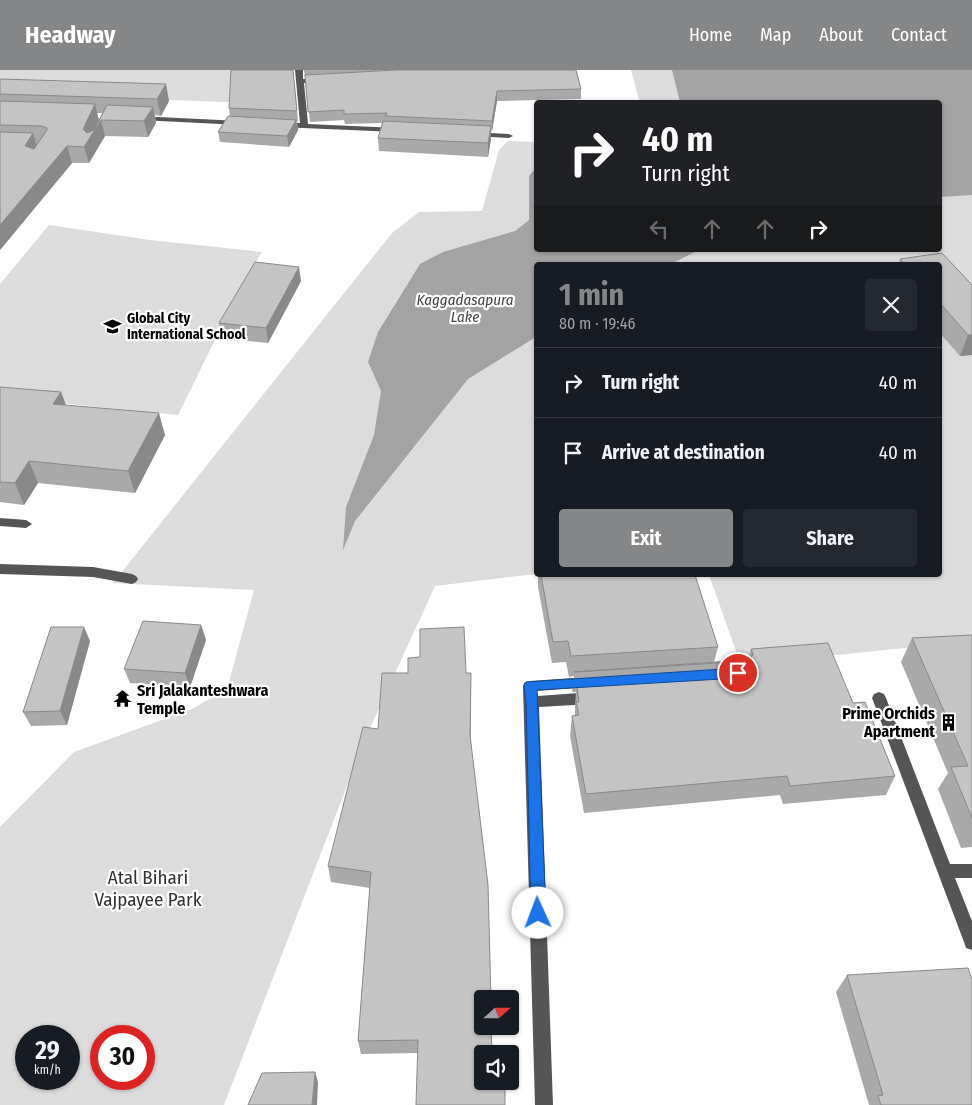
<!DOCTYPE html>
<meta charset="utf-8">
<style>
:root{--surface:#171b24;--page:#242831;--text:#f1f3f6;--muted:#9ea1a6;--line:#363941;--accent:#858687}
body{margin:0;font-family:"Fira Sans Condensed",sans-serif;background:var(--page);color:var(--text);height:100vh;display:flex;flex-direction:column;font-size:19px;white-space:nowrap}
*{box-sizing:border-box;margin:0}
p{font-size:16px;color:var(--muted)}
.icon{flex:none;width:28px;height:28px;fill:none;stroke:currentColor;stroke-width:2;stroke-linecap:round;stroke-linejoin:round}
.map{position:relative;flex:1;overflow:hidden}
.panel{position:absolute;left:534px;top:192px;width:408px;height:315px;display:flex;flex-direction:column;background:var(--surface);border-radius:5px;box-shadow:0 1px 4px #0004}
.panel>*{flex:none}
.top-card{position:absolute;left:534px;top:30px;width:408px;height:152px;border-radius:5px;box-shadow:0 1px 4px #0004;background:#202124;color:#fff;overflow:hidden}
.needle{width:32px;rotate:69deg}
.fabs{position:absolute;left:474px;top:920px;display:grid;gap:10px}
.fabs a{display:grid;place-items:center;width:45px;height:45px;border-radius:5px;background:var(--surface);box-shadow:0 1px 4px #0004;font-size:25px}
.speed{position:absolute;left:15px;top:955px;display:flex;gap:10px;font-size:25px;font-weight:700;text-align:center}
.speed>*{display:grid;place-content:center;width:65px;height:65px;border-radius:50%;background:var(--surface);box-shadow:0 1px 4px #0004;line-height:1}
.speed small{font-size:12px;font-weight:400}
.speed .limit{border:8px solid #d22;background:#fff;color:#111}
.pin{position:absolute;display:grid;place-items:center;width:42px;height:42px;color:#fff;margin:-21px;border:2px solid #fff;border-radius:50%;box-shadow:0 1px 5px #0007}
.me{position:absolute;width:55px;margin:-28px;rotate:358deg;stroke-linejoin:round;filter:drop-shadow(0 0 4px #0008)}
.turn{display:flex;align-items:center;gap:18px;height:105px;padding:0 25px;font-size:22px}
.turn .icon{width:65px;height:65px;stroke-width:2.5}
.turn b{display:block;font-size:35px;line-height:42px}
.lanes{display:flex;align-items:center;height:48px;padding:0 25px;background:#0003;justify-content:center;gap:25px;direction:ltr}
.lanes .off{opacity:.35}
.round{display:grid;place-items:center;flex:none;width:52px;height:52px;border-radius:5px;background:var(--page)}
.head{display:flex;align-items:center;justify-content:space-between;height:85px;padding:0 25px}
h1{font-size:30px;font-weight:700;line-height:38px;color:var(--accent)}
.primary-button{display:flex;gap:10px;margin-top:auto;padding:10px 25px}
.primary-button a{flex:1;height:58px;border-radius:5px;background:var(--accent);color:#fff;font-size:20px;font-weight:700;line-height:58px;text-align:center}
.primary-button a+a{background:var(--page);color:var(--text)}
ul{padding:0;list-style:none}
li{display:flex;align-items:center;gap:15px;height:70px;padding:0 25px;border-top:1px solid var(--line)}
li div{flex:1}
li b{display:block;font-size:19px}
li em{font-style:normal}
header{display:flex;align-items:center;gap:30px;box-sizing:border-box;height:70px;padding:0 25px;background:var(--accent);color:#fff}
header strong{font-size:24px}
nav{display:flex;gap:28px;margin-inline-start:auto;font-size:18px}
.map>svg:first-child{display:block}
.green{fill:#dcdcdc;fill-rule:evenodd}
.water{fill:#a3a3a3}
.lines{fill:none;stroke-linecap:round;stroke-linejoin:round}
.minor{fill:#555;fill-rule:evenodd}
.wall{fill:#a9a9a9;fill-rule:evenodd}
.shaded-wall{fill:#898989}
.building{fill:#c4c4c4;stroke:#898989}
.route{fill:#1a73e8;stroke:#114b97}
.labels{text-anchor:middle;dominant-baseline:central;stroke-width:4.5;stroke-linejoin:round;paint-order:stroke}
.far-poi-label{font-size:14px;font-weight:bold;fill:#000;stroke:#fff;text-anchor:start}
.far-water-label{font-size:15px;font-style:italic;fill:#444;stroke:#fff}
.poi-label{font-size:16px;font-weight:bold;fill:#000;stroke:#fff;text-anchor:start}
.near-park-label{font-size:19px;fill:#333;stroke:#fff}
</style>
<header>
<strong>Headway</strong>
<nav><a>Home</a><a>Map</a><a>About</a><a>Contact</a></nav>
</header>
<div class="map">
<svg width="972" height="1035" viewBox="0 0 972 1035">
<rect width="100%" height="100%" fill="#fff"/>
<g class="green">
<path d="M0,0h240l14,33 -254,-9z"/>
<path d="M631,0h341v571l-231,24 -32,-90h230v-310h-403v309l-101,12 -70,153 -141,366h-224v-278l74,-75 118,-43 35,-20 27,-99 -141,-7 279,-350 27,-21 63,-1 17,-61 9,-9 28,1v108h403v-148h-306l6,-2zM26,966h43v43h-43zM101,966h43v43h-43z"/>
<path d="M49,155l101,15 112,12 -22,37 -62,126 -178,-18v-113z"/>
</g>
<g class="water">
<path d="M672,0h300v125l-33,2v-95h-259z"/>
<path d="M536,98v82h163l-30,15h-133v72l-68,42 -113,142 -12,29 3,-43 28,-72 7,-44 -13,-29 10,-30 42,-68 23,-12 72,-21 14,-11v-44z"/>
</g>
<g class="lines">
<g class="minor">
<path d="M295,0h8v9l20,-1 4,2 -4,2 -19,1 4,41 89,4 4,2 -4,2 -118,-5v-4h21z"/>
<path d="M137,46l103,5 4,2 -4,2 -100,-5 -4,-2z"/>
<path d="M471,62l38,2 4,2 -4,2 -35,-2h-3z"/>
<path d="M0,448l26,2 6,4 -6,4 -26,-2z"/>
<path d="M0,494l93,3 39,7 4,2 2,3 -2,3 -4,2 -39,-7 -93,-3z"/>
<path d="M588,607l5,1 2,4 -2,4 -5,1 -51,4 1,5 54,-4 5,2 2,4 -2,4 -5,2 -53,3 14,398h-18l-12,-419 2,-4 5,-1z"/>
<path d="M879,622l5,2 2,4 64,166h22v14h-17l17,43v29l-6,-2 -2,-6 -92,-244 2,-4z"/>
</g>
</g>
<g class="wall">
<path d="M231,0h62l5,51h-1l1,9 -9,17 -69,-5 -2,-10 12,-16 -1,-8z"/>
<path d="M304,0h272l5,19v10l-84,2 -5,30h-1v8l-3,18 -109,-6 -1,-13 5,-15 -38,1 -1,-4 -34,2z"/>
<path d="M0,9l169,22 -8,15 -6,-1 1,8 -8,14 -43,-1 -16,27h-17l-72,87zM97,43h5l-3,7z"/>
<path d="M942,183l30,32v70l-12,1 -21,-24v-67h-41l2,-6z"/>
<path d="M301,211l-33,62 -46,-5 -3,-15z"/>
<path d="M0,317l61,5 5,13 99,30 -30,58 -97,-10 -14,22 -24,-3z"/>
<path d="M538,505h157l23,72 -4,15 30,-2 4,-1 3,-10 102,54 42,73 -9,19 -103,9 -3,-9 -196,18 -14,-77 2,-20h3v-10l1,-14h-4l2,-16 -5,1 -3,-15 -14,1 -14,-76z"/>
<path d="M201,555l5,15 -16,47 -60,-4 -6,-14z"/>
<path d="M972,565v212l-11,1 -23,-59 10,-16 -47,-111 11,-24z"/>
<path d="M90,571l-23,84 -36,1 -8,-14z"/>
<path d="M466,603l5,18v47l-53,315 -57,1 -3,-13 12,-153 -39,-6 -3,-16 50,-137z"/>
<path d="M847,905l125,130h-103l-33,-113z"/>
</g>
<g class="shaded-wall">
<path d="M166,14l3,17 -8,15 -4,-17z"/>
<path d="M497,21v10l-5,30v-10z"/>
<path d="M95,34l4,17 2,-1 4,16 -16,27 -5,-16 -1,-18z"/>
<path d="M153,37l3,16 -8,14 -4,-16z"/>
<path d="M296,50l2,10 -9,17 -2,-11z"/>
<path d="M491,56v13l-3,18v-14z"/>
<path d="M33,63l5,17 -8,12 -5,-16z"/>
<path d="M67,76l5,17 -72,87v-25z"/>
<path d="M299,197l2,14 -33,62 -2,-15z"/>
<path d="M968,265h4v20l-12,1z"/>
<path d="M61,322l8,22 -16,-10z"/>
<path d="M159,343l6,22 -30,58 -7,-22z"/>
<path d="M29,391l9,22 -14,22 -9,-22z"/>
<path d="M201,555l5,15 -16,47 -5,-14z"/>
<path d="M84,557l6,14 -23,84 -7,-14z"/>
<path d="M315,1002l3,10 -1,23h-5z"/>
</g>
<g class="building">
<path d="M231,0h62l4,41 -68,-3z"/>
<path d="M396,0h180l5,19 -84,2 -5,30 -106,-5 1,-3 -43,1v-4l-36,2 -3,-37z"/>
<path d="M0,9l166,5 -9,15 -157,-5z"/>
<path d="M0,31l95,3 -12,25 4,4 7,-3 13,-25 46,2 -9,14 -43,-1 -17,27 -17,-1 -67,79v-93l33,1 -8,13 9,3 13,-19v-2l-5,-2 -42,-1z"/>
<path d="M228,46l68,4 -9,16 -69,-4z"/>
<path d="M383,51l108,5 -3,17 -110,-5z"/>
<path d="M942,183l30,32v50h-4l-29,-33v-37h-34l-5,-6z"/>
<path d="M255,192l44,5 -33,61 -47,-5z"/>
<path d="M0,317l61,5 -8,12 106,9 -31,58 -99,-10 -14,22 -15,-1z"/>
<path d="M541,505h154l23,72 -147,9 -3,-15 -15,1z"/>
<path d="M143,551l58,4 -16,48 -61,-4z"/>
<path d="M51,557h33l-24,84 -37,1z"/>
<path d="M464,557l2,46h5l-1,62 18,150 3,114h-9v27h9l1,27h12l-22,1v27h23v24h-89l2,-65 -60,1 13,-169 -43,-6 35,-139 15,2 4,-56h26v-15l12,-1v-28z"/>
<path d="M972,565v183l-21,-51 17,-1 -56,-128z"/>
<path d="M828,573l25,60 12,-1 30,74 -105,10 -3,-10 -201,18 -14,-78 7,-1 -3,-13h3l-2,-15 172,-12 7,-2 2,-6 -4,-5 -5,-1 -175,11 170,-12 7,-2 2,-4 -2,-5z"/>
<path d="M968,898l4,11v126h-91l-3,-9 5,-1 -36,-120z"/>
<path d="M315,1002l-3,33h-64l14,-32z"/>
</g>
<path class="route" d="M738,598l5,1 1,4 -1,3 -5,2 -201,12 9,223 -2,5 -6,2 -5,-2 -2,-5 -5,-211 -2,-16 2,-4z"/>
<defs>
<symbol id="school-bare" viewBox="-9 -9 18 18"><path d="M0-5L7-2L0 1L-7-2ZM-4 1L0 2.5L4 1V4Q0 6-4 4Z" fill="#000" stroke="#fff" stroke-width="2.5" paint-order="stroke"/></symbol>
<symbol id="temple-bare" viewBox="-9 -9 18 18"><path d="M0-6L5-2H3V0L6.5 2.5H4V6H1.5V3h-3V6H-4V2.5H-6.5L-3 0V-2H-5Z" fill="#000" stroke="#fff" stroke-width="2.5" paint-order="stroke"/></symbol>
<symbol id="building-bare" viewBox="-9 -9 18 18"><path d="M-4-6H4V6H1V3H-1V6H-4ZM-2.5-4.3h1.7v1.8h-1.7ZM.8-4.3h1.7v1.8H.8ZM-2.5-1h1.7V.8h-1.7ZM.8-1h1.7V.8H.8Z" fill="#000" stroke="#fff" stroke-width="2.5" paint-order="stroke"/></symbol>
</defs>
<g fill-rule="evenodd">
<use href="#school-bare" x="100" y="244" width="25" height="25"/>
<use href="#temple-bare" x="110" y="616" width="25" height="25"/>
<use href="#building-bare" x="936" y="640" width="25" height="25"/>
</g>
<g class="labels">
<g class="far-poi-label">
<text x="127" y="248">Global City<tspan x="127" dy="16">International School</tspan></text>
</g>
<g class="far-water-label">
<text x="465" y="230">Kaggadasapura<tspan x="465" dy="17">Lake</tspan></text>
</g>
<g class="poi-label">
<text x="137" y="620">Sri Jalakanteshwara<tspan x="137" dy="18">Temple</tspan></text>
<text x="935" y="643" text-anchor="end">Prime Orchids<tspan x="935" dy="18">Apartment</tspan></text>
</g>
<g class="near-park-label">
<text x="148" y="807">Atal Bihari<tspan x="148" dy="22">Vajpayee Park</tspan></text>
</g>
</g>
</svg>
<div class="fabs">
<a><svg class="needle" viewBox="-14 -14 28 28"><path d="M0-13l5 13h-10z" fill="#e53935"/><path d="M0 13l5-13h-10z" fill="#9ea1a6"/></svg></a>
<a><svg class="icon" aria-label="sound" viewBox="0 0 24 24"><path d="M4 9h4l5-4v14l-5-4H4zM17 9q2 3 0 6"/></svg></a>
</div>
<div class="speed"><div>29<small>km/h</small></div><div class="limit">30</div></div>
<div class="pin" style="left:738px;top:603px;background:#d93025"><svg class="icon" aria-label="arrive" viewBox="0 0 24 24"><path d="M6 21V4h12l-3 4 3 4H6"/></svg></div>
<svg class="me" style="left:538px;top:843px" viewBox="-20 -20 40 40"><circle r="19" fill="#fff"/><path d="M0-13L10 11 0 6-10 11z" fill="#1a73e8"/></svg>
<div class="top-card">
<div class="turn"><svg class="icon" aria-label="right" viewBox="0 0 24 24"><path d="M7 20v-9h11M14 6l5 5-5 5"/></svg><div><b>40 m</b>Turn right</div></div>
<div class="lanes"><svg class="icon off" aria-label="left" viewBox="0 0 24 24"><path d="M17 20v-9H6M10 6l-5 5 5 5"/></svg><svg class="icon off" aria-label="ahead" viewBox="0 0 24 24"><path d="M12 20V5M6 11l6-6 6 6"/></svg><svg class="icon off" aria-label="ahead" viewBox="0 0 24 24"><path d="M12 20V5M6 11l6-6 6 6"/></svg><svg class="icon" aria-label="right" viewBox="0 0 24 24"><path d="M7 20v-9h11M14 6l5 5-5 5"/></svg></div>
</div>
<section class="panel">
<div class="head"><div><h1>1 min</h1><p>80 m · 19:46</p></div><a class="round"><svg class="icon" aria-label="close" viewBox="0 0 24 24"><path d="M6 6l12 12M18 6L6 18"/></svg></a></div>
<ul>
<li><svg class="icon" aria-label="right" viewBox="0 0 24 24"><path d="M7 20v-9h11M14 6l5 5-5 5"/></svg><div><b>Turn right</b></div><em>40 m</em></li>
<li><svg class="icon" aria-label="arrive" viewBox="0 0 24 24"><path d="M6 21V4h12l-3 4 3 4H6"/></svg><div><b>Arrive at destination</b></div><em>40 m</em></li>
</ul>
<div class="primary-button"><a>Exit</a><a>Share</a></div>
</section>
</div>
